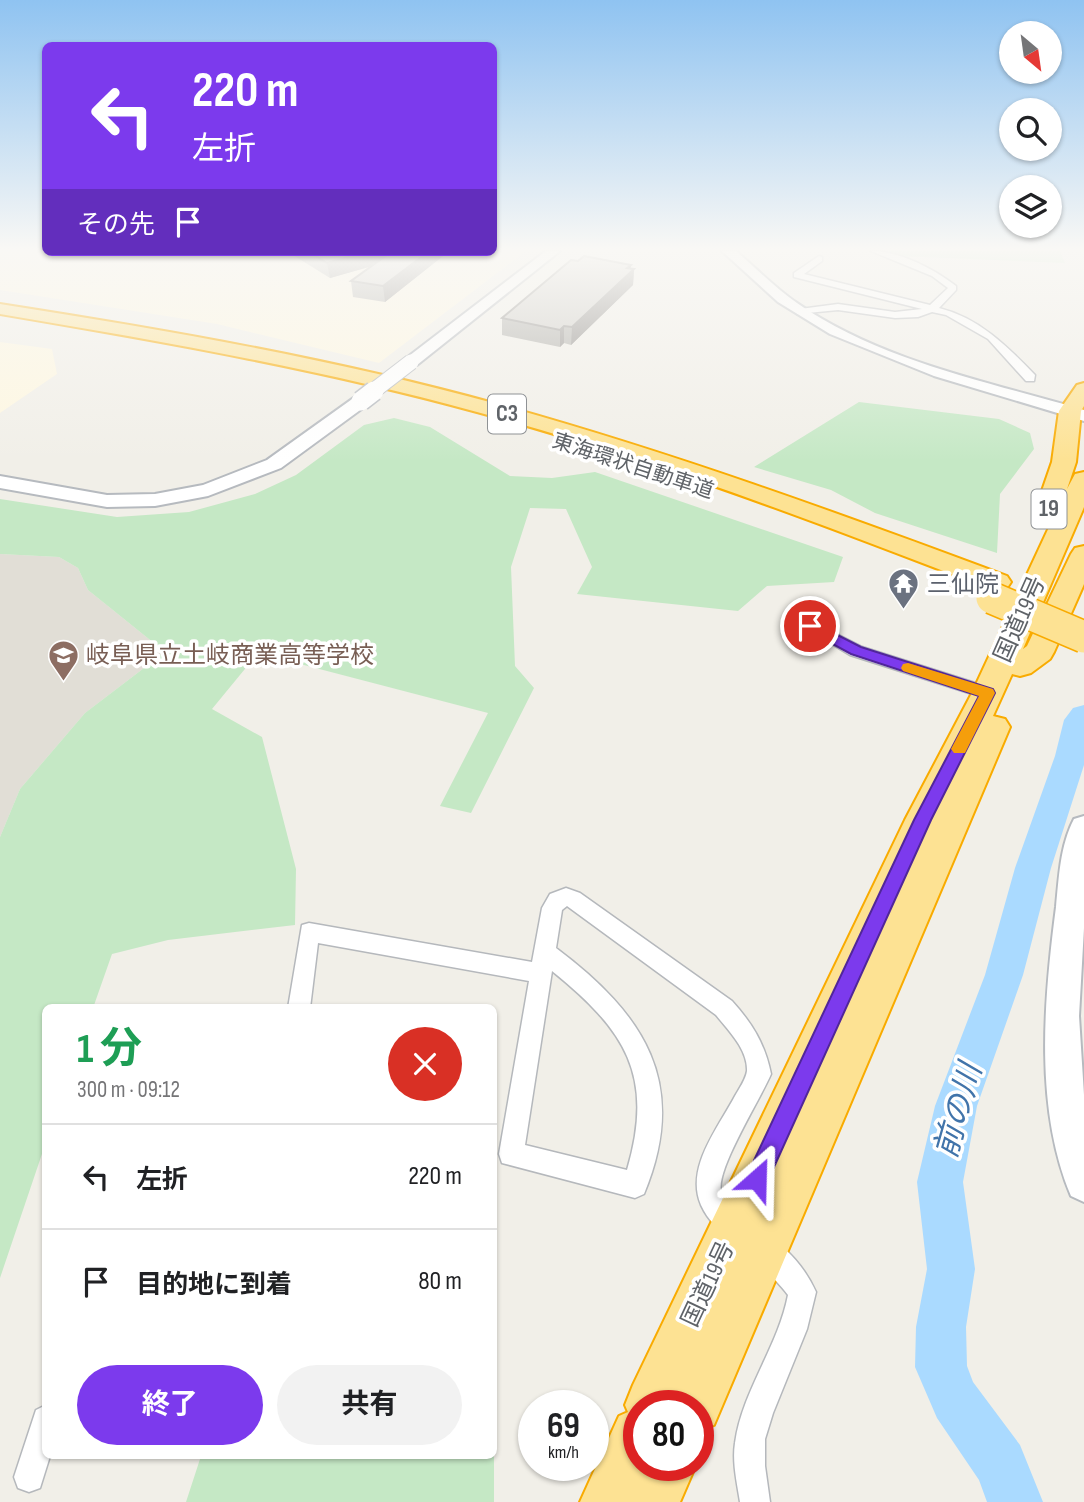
<!DOCTYPE html>
<html lang="ja">
<meta charset="utf-8">
<style>
:root{--surface:#fff;--page:#f2f2f2;--text:#202124;--muted:#757577;--line:#e0e0e0;--accent:#7c3aed}
body{margin:0;font-family:"Sofia Sans Condensed","Noto Sans JP",sans-serif;background:var(--page);color:var(--text);height:100vh;display:flex;flex-direction:column;font-size:26px;white-space:nowrap}
*{box-sizing:border-box;margin:0}
p{font-size:23px;color:var(--muted)}
.icon{flex:none;width:38px;height:38px;fill:none;stroke:currentColor;stroke-width:2;stroke-linecap:round;stroke-linejoin:round}
.map{position:relative;flex:1;overflow:hidden}
.panel{position:absolute;left:42px;top:1004px;width:455px;height:455px;display:flex;flex-direction:column;background:var(--surface);border-radius:10px;box-shadow:0 2px 5px #0004}
.panel>*{flex:none}
.top-card{position:absolute;left:42px;top:42px;width:455px;height:214px;border-radius:10px;box-shadow:0 2px 5px #0004;background:#7c3aed;color:#fff;overflow:hidden}
.needle{width:46px;rotate:151deg}
.fabs{position:absolute;left:999px;top:21px;display:grid;gap:14px}
.fabs a{display:grid;place-items:center;width:63px;height:63px;border-radius:50%;background:var(--surface);box-shadow:0 2px 5px #0004;font-size:35px}
.speed{position:absolute;left:518px;top:1390px;display:flex;gap:14px;font-size:35px;font-weight:700;text-align:center}
.speed>*{display:grid;place-content:center;width:91px;height:91px;border-radius:50%;background:var(--surface);box-shadow:0 2px 5px #0004;line-height:1}
.speed small{font-size:18px;font-weight:400}
.speed .limit{border:10px solid #d22;background:#fff;color:#111}
.pin{position:absolute;display:grid;place-items:center;width:60px;height:60px;color:#fff;margin:-30px;border:4px solid #fff;border-radius:50%;box-shadow:0 2px 7px #0007}
.me{position:absolute;width:77px;margin:-38px;rotate:25deg;stroke-linejoin:round;filter:drop-shadow(0 0 5px #0008)}
.turn{display:flex;align-items:center;gap:24px;height:147px;padding:0 35px;font-size:32px}
.turn .icon{width:91px;height:91px;stroke-width:2.5}
.turn b{display:block;font-size:49px;line-height:60px}
.then{display:flex;align-items:center;height:66px;padding:0 35px;background:#0003;gap:14px;font-size:26px}
.round{display:grid;place-items:center;flex:none;width:74px;height:74px;border-radius:37px;background:var(--page)}
.overview{display:flex;align-items:center;justify-content:space-between;height:119px;padding:0 35px}
h1{font-size:42px;font-weight:700;line-height:52px;color:#1e9e55}
.primary-button{display:flex;gap:14px;margin-top:auto;padding:14px 35px}
.primary-button a{flex:1;height:80px;border-radius:42px;background:var(--accent);color:#fff;font-size:28px;font-weight:700;line-height:80px;text-align:center}
.primary-button a+a{background:var(--page);color:var(--text)}
ul{padding:0;list-style:none}
li{display:flex;align-items:center;gap:21px;height:105px;padding:0 35px;border-top:2px solid var(--line)}
li div{flex:1}
li b{display:block;font-size:26px}
li em{font-style:normal}
.map>svg:first-child{display:block}
.commercial{fill:#fef7e0}
.education{fill:#e1ded6}
.green{fill:#c5e8c5}
.lines{fill:none;stroke-linecap:round;stroke-linejoin:round}
.river{fill:#aadaff;fill-rule:evenodd}
.street-casing{stroke:#b5b8bc;stroke-width:3}
.secondary-casing{stroke:#b6babf;stroke-width:4}
.highway-casing{stroke:#f9ab00;stroke-width:4}
.street{fill:#fff;fill-rule:evenodd}
.secondary{fill:#fff;fill-rule:evenodd}
.highway{fill:#fde293;fill-rule:evenodd}
.secondary-bridge-far1-casing{stroke:#b6babf;stroke-width:17;stroke-linecap:butt}
.secondary-bridge-casing{stroke:#b6babf;stroke-width:22;stroke-linecap:butt}
.highway-bridge-casing{stroke:#f9ab00;stroke-width:34;stroke-linecap:butt}
.secondary-bridge-far1{stroke:#fff;stroke-width:15}
.secondary-bridge{stroke:#fff;stroke-width:19}
.highway-bridge{stroke:#fde293;stroke-width:31}
.wall{fill:#afaea9}
.shaded-wall{fill:#8f8d8a}
.building{fill:#cccac5;stroke:#8f8d8a;stroke-width:2}
.route{fill:#7c3aed;stroke:#51269a;stroke-width:2}
.slow{fill:#f59e0b}
.labels{text-anchor:middle;dominant-baseline:central;stroke-width:7;stroke-linejoin:round;paint-order:stroke}
.far-street-label{font-size:21px;fill:#5f6368;stroke:#fff}
.shield{fill:#fff;stroke:#8f9295;stroke-width:2}
.shield-label{font-size:23px;font-weight:bold;fill:#5f6368}
.worship-label{font-size:24px;fill:#5b616d;stroke:#fff;text-anchor:start}
.street-label{font-size:24px;fill:#5f6368;stroke:#fff}
.education-label{font-size:24px;fill:#785e54;stroke:#fff;text-anchor:start}
.near-water-label{font-size:32px;font-style:italic;fill:#4174aa;stroke:#fff}
</style>
<div class="map">
<svg width="1084" height="1502" viewBox="0 0 1084 1502">
<rect width="100%" height="100%" fill="#f1efe8"/>
<g class="commercial">
<path d="M0,251l494,1 32,-1 -147,112 -162,-39 -217,-34z"/>
<path d="M0,342l52,7 5,25 -57,39z"/>
</g>
<path class="education" d="M0,554l59,3 19,11 10,22 77,62 -80,61 -65,76 -20,48z"/>
<g class="green">
<path d="M887,251h173l5,12 -165,-7z"/>
<path d="M859,402l140,17 31,14 4,16 -34,45 -3,59 -122,-40 -44,-23 -77,-23z"/>
<path d="M394,418l36,9 80,49 42,2 43,-6 248,85 -9,25 -67,4 -29,25 -161,-17 15,-27 -26,-58 -36,-1 -19,59 4,99 19,22 -63,125 -31,-7 48,-93 -230,-60 -46,56 50,28 34,132 -1,56 -127,15 -56,14 -19,54h-47l-1,137 -45,133v-441l20,-48 65,-76 80,-61 -77,-62 -10,-22 -19,-11 -59,-3v-55l117,18 72,-5 66,-18 41,-19 68,-50z"/>
<path d="M494,1370v132h-308l15,-46h293z"/>
</g>
<g class="lines">
<path class="river" d="M1084,705v60l-33,103 -28,107 -46,131 -14,76 12,87 -9,58 1,39 6,16 47,63 23,57h-56l-8,-22 -42,-62 -22,-51 1,-40 11,-58 -10,-87 18,-76 50,-131 30,-107 40,-112 9,-36 9,-12z"/>
<defs>
<g id="street">
<path d="M871,251c29,0 63,18 85,35v4l-17,18c40,10 68,38 96,67l-1,6h-8l-38,-42 -42,-24 -14,-3 -14,5 -23,1 -57,-8 -41,4v-4l3,-1 38,-5 57,8 27,-3 -128,-32v-4l25,-17 3,1v4l-18,13 126,31 18,-17 -16,-12z"/>
<path d="M822,606l8,5 -11,14 43,22 132,42 2,4 -8,6 -138,-44 -48,-29 15,-18z"/>
<path d="M566,888l14,5 152,108c20,22 33,43 39,73 -10,24 -55,95 -50,117 4,14 21,20 27,34l-4,9 -9,4c-16,-6 -27,-18 -34,-33 -16,-37 17,-77 34,-109 4,-7 11,-17 12,-25 1,-21 -18,-40 -31,-56l-149,-109 -5,4 -6,38c88,66 134,135 88,246l-9,4 -133,-35 -3,-9 30,-173 -211,-38 -8,65h-22l14,-83 7,-2 223,39 10,-54 8,-14zM552,971c73,59 103,104 75,199l-102,-25z"/>
<path d="M764,1236c23,9 42,34 52,56l-9,37 -34,84 -8,26v27l5,36h-30c-3,-19 -8,-40 -5,-59 7,-52 43,-96 53,-148 -11,-15 -30,-30 -37,-46l4,-9z"/>
<path d="M46,1405v51h4l-10,32 -11,4 -11,-4 -4,-11 22,-67z"/>
</g>
<g id="secondary">
<path d="M546,251h14l-143,114h-12l-2,-3 2,-3z"/>
<path d="M722,251h14c20,17 39,37 61,52 83,58 192,79 287,107v11l-150,-45 -104,-42 -52,-32z"/>
<path d="M361,396l8,5 -2,4 -86,63 -73,28 -53,10 -48,1 -107,-19v-12l107,19 48,-1 48,-9 64,-25 88,-63z"/>
<path d="M1084,816v112l-5,88 5,79v107l-13,-6c-37,-88 -27,-197 -15,-289 3,-30 4,-61 18,-88z"/>
</g>
<g id="highway">
<path d="M0,304c167,26 334,55 497,100 173,48 341,109 510,172l4,6 -4,6 -10,3 -10,-3c-167,-65 -336,-129 -510,-176 -157,-43 -317,-71 -477,-98z"/>
<path d="M1084,383v23l-3,5 -5,51 -9,27 8,-15 9,-2v35l-61,142 4,-3 44,-92 4,-6 9,-2v38l-30,68 -4,7 -19,14 -11,3 -8,-2 -19,42 12,3 5,8 -296,698 -16,6v-26h-59v60h57l-16,37h-100l39,-86 9,-4 -3,-7 8,-20 272,-565 67,-127 79,-170 -14,-1 -4,-5 19,-55 7,-51 18,-26z"/>
</g>
</defs>
<use href="#street" class="street-casing"/>
<use href="#secondary" class="secondary-casing"/>
<use href="#highway" class="highway-casing"/>
<use href="#street" class="street"/>
<use href="#secondary" class="secondary"/>
<use href="#highway" class="highway"/>
<defs>
<path id="secondary-bridge-far1" d="M372,392l39,-30"/>
<path id="secondary-bridge" d="M361,401l13,-10"/>
<path id="highway-bridge" d="M992,598l92,39"/>
</defs>
<use href="#secondary-bridge-far1" class="secondary-bridge-far1-casing"/>
<use href="#secondary-bridge" class="secondary-bridge-casing"/>
<use href="#highway-bridge" class="highway-bridge-casing"/>
<use href="#secondary-bridge-far1" class="secondary-bridge-far1"/>
<use href="#secondary-bridge" class="secondary-bridge"/>
<use href="#highway-bridge" class="highway-bridge"/>
</g>
<g class="wall">
<path d="M288,252h160l-63,50 -32,-5 -2,-16 20,-15 -41,12z"/>
<path d="M631,265l-1,4h4l-1,16 -62,60 -7,-2 -4,4 -58,-12v-17z"/>
</g>
<g class="shaded-wall">
<path d="M367,252h40l1,4 -78,22 -3,-15z"/>
<path d="M428,252h20l-63,50 -2,-16z"/>
<path d="M631,265l-1,8 4,-4 -1,16 -62,60 1,-18z"/>
<path d="M564,326v17l-4,4v-17z"/>
</g>
<g class="building">
<path d="M309,252h58l-40,11z"/>
<path d="M391,252h37l-45,34 -32,-5z"/>
<path d="M584,256l47,9 -4,3 7,1 -62,58 -8,-1 -4,4 -58,-12 69,-58 7,1z"/>
</g>
<linearGradient id="sky" x2="0" y2="1"><stop stop-color="#8fc3f1"/><stop offset="0.54" stop-color="#f9f8f5"/><stop offset="1" stop-color="#f9f8f5" stop-opacity="0"/></linearGradient>
<rect width="1084" height="461" fill="url(#sky)"/>
<path class="route" d="M810,621l51,26 132,42 2,4 -64,127 -166,367 -8,3 -8,-3 -4,-8 4,-8 165,-351 65,-124 -128,-42 -46,-25 -2,-3z"/>
<path class="slow" d="M908,663l85,26 2,4 -30,60h-11l-3,-4 28,-53 -76,-25 -2,-3 2,-4z"/>
<defs>
<symbol id="temple-pin" viewBox="-11 -11 22 30"><path d="M0 17L-7.5 6A9.5 9.5 0 1 1 7.5 6Z" fill="#6b7280" stroke="#fff"/><path d="M0-6L5-2H3V0L6.5 2.5H4V6H1.5V3h-3V6H-4V2.5H-6.5L-3 0V-2H-5Z" fill="#fff"/></symbol>
<symbol id="school-pin" viewBox="-11 -11 22 30"><path d="M0 17L-7.5 6A9.5 9.5 0 1 1 7.5 6Z" fill="#8d6e63" stroke="#fff"/><path d="M0-5L7-2L0 1L-7-2ZM-4 1L0 2.5L4 1V4Q0 6-4 4Z" fill="#fff"/></symbol>
</defs>
<g fill-rule="evenodd">
<use href="#temple-pin" x="886" y="566" width="35" height="47"/>
<use href="#school-pin" x="46" y="638" width="35" height="47"/>
</g>
<g class="labels">
<g class="far-street-label">
<text transform="translate(633 466) rotate(18)">東海環状自動車道</text>
</g>
<g class="shield">
<rect x="488" y="394.5" width="38" height="39" rx="5"/>
<rect x="1031.5" y="489.5" width="35" height="39" rx="5"/>
</g>
<g class="shield-label">
<text x="507" y="414">C3</text>
<text x="1049" y="509">19</text>
</g>
<g class="worship-label">
<text x="927" y="584">三仙院</text>
</g>
<g class="street-label">
<text transform="translate(1020 619) rotate(-66)">国道19号</text>
<text transform="translate(708 1284) rotate(-65)">国道19号</text>
</g>
<g class="education-label">
<text x="86" y="655">岐阜県立土岐商業高等学校</text>
</g>
<g class="near-water-label">
<text transform="translate(959 1111) rotate(-74)">前の川</text>
</g>
</g>
</svg>
<div class="fabs">
<a><svg class="needle" viewBox="-14 -14 28 28"><path d="M0-13l5 13h-10z" fill="#e53935"/><path d="M0 13l5-13h-10z" fill="#757577"/></svg></a>
<a><svg class="icon" aria-label="search" viewBox="0 0 24 24"><circle cx="10" cy="10" r="6"/><path d="M15 15l6 6"/></svg></a>
<a><svg class="icon" aria-label="layers" viewBox="0 0 24 24"><path d="M12 4l9 5-9 5-9-5zM3 14l9 5 9-5"/></svg></a>
</div>
<div class="speed"><div>69<small>km/h</small></div><div class="limit">80</div></div>
<div class="pin" style="left:810px;top:626px;background:#d93025"><svg class="icon" aria-label="arrive" viewBox="0 0 24 24"><path d="M6 21V4h12l-3 4 3 4H6"/></svg></div>
<svg class="me" style="left:757px;top:1179px" viewBox="-20 -20 40 40"><path d="M0-17L14 15 0 8-14 15z" fill="#7c3aed" stroke="#fff" stroke-width="4"/></svg>
<div class="top-card">
<div class="turn"><svg class="icon" aria-label="left" viewBox="0 0 24 24"><path d="M17 20v-9H6M10 6l-5 5 5 5"/></svg><div><b>220 m</b>左折</div></div>
<div class="then">その先<svg class="icon" aria-label="arrive" viewBox="0 0 24 24"><path d="M6 21V4h12l-3 4 3 4H6"/></svg></div>
</div>
<section class="panel">
<div class="overview"><div><h1>1 分</h1><p>300 m · 09:12</p></div><a class="round" style="background:#d93025;color:#fff"><svg class="icon" aria-label="close" viewBox="0 0 24 24"><path d="M6 6l12 12M18 6L6 18"/></svg></a></div>
<ul>
<li><svg class="icon" aria-label="left" viewBox="0 0 24 24"><path d="M17 20v-9H6M10 6l-5 5 5 5"/></svg><div><b>左折</b></div><em>220 m</em></li>
<li><svg class="icon" aria-label="arrive" viewBox="0 0 24 24"><path d="M6 21V4h12l-3 4 3 4H6"/></svg><div><b>目的地に到着</b></div><em>80 m</em></li>
</ul>
<div class="primary-button"><a>終了</a><a>共有</a></div>
</section>
</div>
